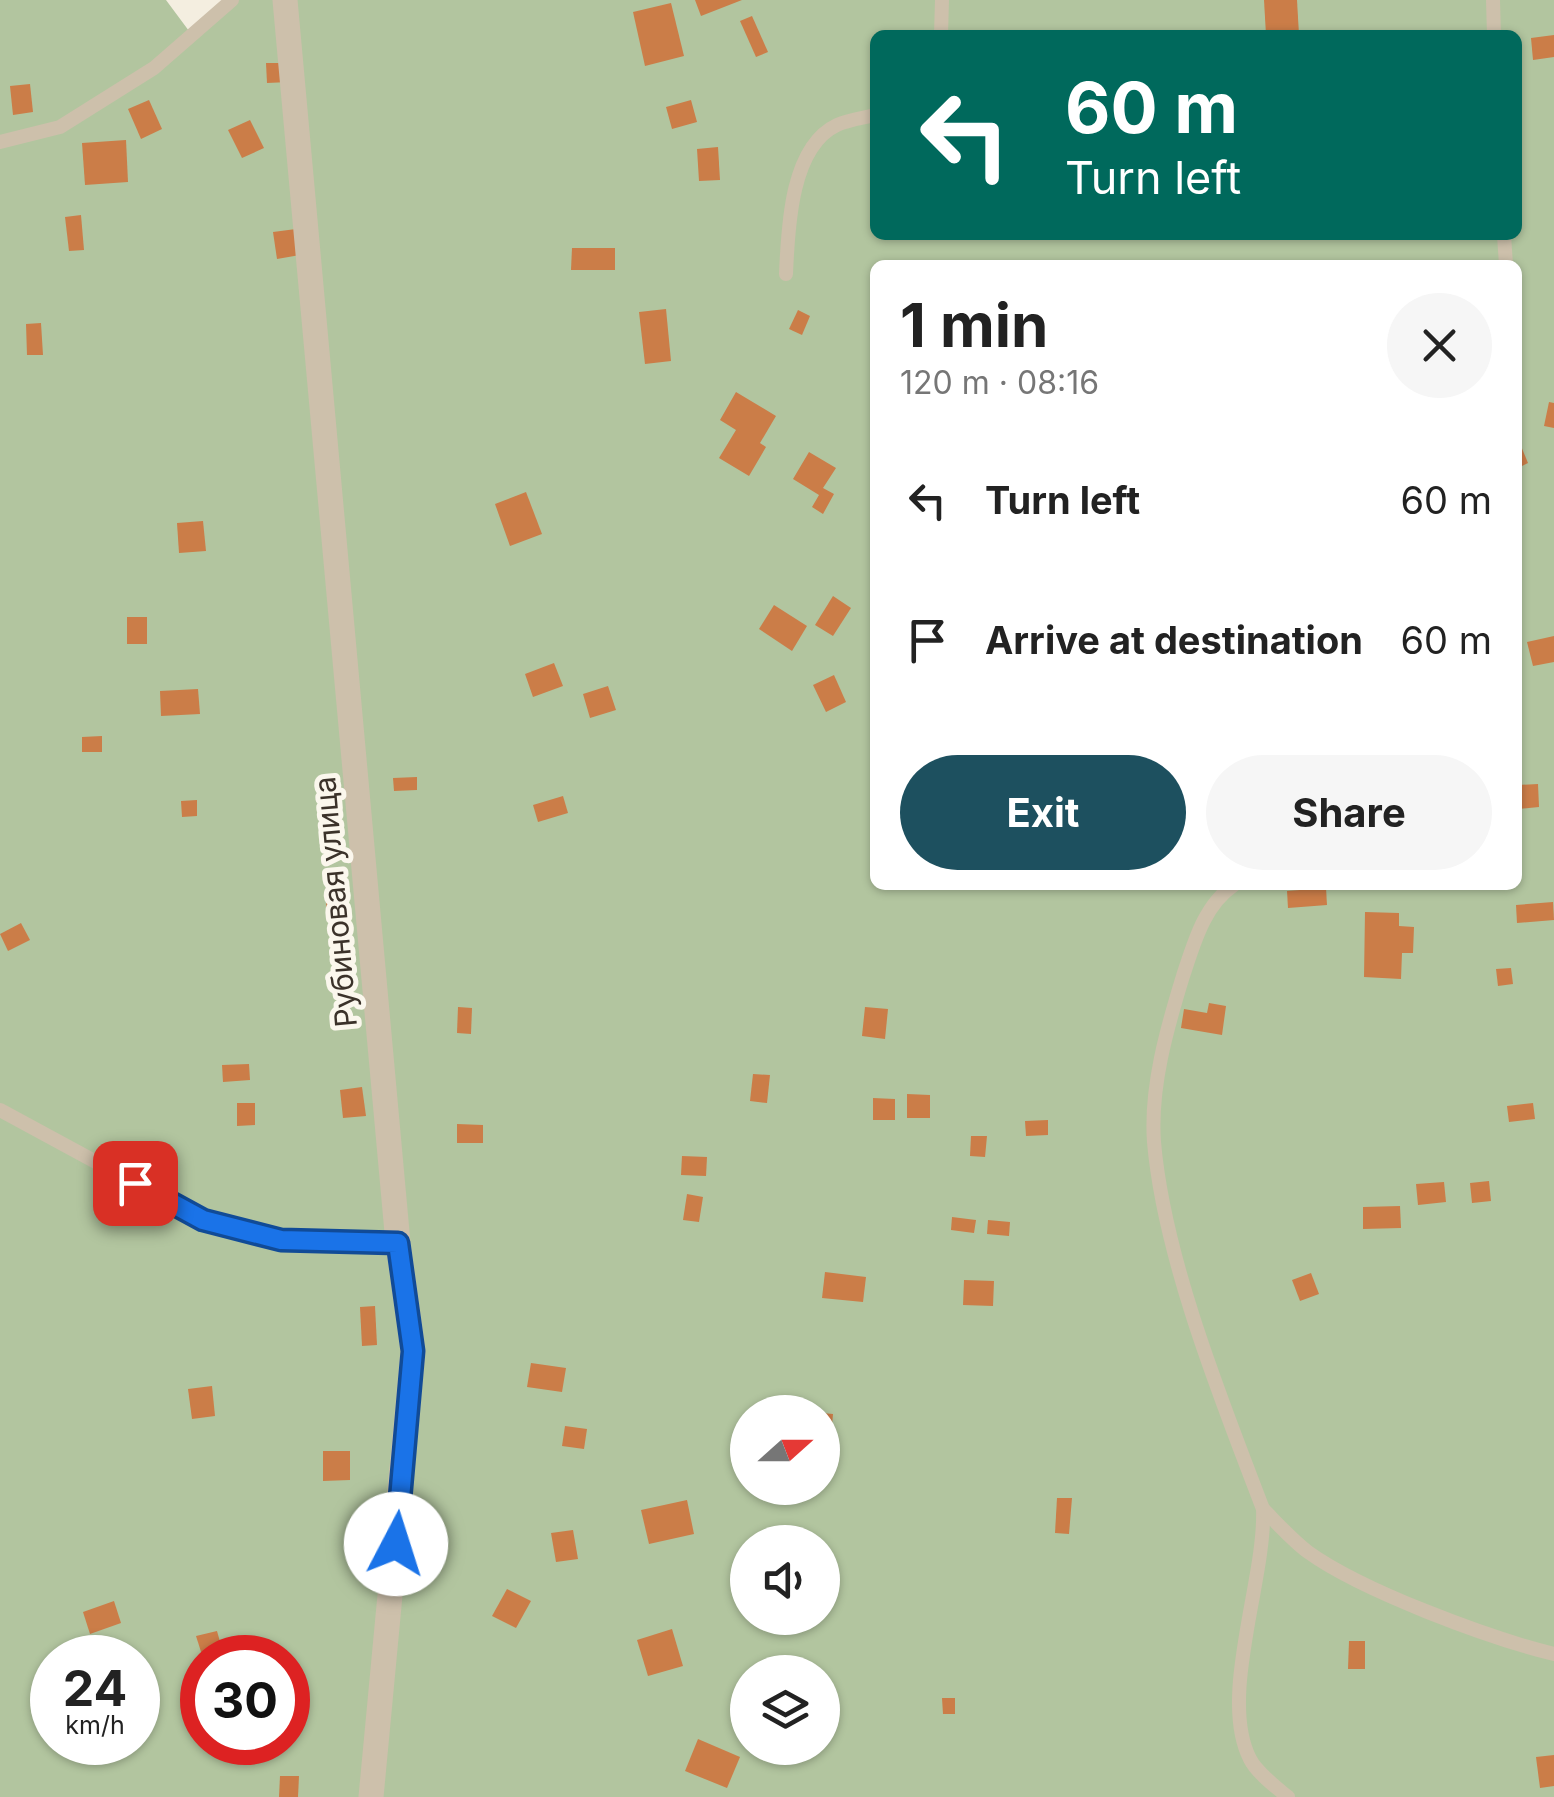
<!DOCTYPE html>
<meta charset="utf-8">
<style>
:root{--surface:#fff;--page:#f6f6f6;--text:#222;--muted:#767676;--accent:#1d505f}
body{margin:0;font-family:Inter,sans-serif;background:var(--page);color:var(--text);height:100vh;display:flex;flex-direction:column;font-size:38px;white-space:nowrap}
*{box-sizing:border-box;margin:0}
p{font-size:32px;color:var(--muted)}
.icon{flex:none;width:55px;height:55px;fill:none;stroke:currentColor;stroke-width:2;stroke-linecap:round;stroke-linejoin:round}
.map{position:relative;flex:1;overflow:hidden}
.side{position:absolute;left:870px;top:260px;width:652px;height:630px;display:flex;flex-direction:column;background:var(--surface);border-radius:15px;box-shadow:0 2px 8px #0004}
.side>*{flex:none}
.guide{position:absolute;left:870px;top:30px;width:652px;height:210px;border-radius:15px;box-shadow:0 2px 8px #0004;background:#00695c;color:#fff;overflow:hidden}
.needle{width:65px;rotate:69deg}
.buttons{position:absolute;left:730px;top:1395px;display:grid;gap:20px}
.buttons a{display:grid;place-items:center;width:110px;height:110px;border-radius:50%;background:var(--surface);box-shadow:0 2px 8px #0004;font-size:50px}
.speed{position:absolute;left:30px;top:1635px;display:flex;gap:20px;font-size:50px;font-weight:700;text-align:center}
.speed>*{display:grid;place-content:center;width:130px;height:130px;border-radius:50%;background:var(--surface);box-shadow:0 2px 8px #0004;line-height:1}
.speed small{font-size:25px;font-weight:400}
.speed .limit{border:15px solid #d22;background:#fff;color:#111}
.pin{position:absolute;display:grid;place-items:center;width:85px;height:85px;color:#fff;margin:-42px;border-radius:20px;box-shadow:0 5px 15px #0006}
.me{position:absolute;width:110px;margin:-55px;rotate:5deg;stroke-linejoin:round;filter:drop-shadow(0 0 8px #0008)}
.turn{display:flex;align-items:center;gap:35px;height:210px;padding:0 30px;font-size:45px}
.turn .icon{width:130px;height:130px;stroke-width:2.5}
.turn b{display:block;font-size:70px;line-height:85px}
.round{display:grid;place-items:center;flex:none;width:105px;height:105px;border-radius:52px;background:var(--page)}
.head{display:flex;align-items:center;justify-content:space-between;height:170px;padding:0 30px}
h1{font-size:60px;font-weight:700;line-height:75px}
.button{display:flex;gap:20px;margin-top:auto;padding:20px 30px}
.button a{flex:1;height:115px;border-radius:60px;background:var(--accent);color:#fff;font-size:40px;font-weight:700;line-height:115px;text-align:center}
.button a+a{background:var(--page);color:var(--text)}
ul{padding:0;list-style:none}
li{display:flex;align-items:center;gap:30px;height:140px;padding:0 30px}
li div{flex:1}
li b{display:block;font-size:38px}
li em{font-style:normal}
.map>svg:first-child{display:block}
.green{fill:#b2c59f;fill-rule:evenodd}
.building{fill:#cb7d48}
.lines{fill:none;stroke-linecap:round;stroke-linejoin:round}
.service{stroke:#cdc0ab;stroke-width:14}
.minor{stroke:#cdc0ab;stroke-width:25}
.route-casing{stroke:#114b97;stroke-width:25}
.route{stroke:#1a73e8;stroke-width:18}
.labels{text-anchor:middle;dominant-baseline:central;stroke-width:10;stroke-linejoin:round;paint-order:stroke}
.street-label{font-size:30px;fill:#3b322a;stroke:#fbf7ed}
</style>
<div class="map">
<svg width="1554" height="1797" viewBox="0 0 1554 1797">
<rect width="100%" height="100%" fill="#f4eee0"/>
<path class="green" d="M0,0h166l23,31 36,-31h1329v1797h-1554zM875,35h643v200h-643zM875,265h643v620h-643zM748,1412h74v76h-74zM748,1542h74v76h-74zM52,1658h86v84h-86zM202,1658h86v84h-86zM748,1672h74v76h-74z"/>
<g class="building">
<path d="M695,0h47l-41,16z"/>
<path d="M1264,0h33l2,35h-33z"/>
<path d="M671,3l13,53 -39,10 -12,-54z"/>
<path d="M752,16l16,36 -12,5 -16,-36z"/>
<path d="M1554,35v22l-21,3 -2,-22z"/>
<path d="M266,63h22l1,19 -22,1z"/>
<path d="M30,84l3,28 -20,3 -3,-29z"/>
<path d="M149,100l13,29 -21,10 -13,-30z"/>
<path d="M691,100l6,22 -25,7 -6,-22z"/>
<path d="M250,120l14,28 -22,10 -14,-28z"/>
<path d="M126,140l2,42 -43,3 -3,-42z"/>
<path d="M718,147l2,33 -21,1 -2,-32z"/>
<path d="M81,215l3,35 -15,1 -4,-34z"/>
<path d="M296,229l4,26 -23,4 -4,-27z"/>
<path d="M572,248h43v22h-44z"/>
<path d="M666,309l5,52 -26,3 -6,-52z"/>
<path d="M798,310l12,6 -8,19 -13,-6z"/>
<path d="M41,323l2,32h-16l-1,-31z"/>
<path d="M736,392l40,24 -16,27 6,4 -17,29 -30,-18 17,-28 -16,-10z"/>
<path d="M1549,402l5,1v25l-10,-2z"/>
<path d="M1521,446l7,17 -10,5v-21z"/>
<path d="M809,452l27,16 -13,20 11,6 -11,20 -11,-7 7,-12 -26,-16z"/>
<path d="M526,492l16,42 -32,12 -15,-42z"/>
<path d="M203,521l3,30 -27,2 -2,-30z"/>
<path d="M833,596l18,12 -18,28 -18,-11z"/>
<path d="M774,605l33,21 -15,25 -33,-22z"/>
<rect x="127" y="617" width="20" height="27"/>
<path d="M1554,636v26l-21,4 -6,-24z"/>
<path d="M554,663l9,23 -30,11 -8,-23z"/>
<path d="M834,675l12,27 -20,10 -13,-27z"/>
<path d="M608,686l8,24 -26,8 -7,-24z"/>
<path d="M198,689l2,25 -39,2 -1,-25z"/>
<path d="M102,736v16h-20v-15z"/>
<path d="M417,777v13l-23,1 -1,-13z"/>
<path d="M1538,784l1,23 -21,2v-24z"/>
<path d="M563,796l5,17 -30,9 -5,-17z"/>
<path d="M197,800v16l-15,1 -1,-16z"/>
<path d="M1326,888l1,17 -39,3 -1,-17z"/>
<path d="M342,900v18l-15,1 -1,-18z"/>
<path d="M1553,902l1,18 -37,3 -1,-18z"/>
<path d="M1365,912l34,1v13l15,1 -1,26h-11l-1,26 -37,-2z"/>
<path d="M21,923l9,17 -22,11 -8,-17z"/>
<path d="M1511,968l2,16 -15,2 -2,-17z"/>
<path d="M1209,1003l17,3 -4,29 -41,-7 3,-19 23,4z"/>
<path d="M458,1007l14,1 -1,26 -14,-1z"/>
<path d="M865,1007l23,2 -3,30 -23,-3z"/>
<path d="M249,1064l1,16 -27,2 -1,-17z"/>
<path d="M753,1074l17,1 -3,28 -17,-2z"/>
<path d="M362,1087l4,29 -23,2 -3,-28z"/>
<path d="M907,1094l23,1v23h-23z"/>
<path d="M873,1098l22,1v21h-22z"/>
<path d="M237,1103h18v22l-18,1z"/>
<path d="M1533,1103l2,16 -26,3 -2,-16z"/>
<path d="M1048,1120v15l-22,1 -1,-15z"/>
<path d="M457,1124l26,1v18h-26z"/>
<path d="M971,1136h16l-2,21 -15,-1z"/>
<path d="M682,1156l25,1 -1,19 -25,-1z"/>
<path d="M1489,1181l2,20 -19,2 -2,-20z"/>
<path d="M1444,1182l2,20 -28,3 -2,-21z"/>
<path d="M687,1194l16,3 -4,25 -16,-2z"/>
<path d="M1400,1206l1,22 -38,1v-22z"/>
<path d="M952,1217l24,3 -2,13 -23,-3z"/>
<path d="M988,1220l22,2 -1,14 -22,-2z"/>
<path d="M825,1272l41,5 -3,25 -41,-4z"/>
<path d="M1311,1273l8,21 -19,7 -8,-21z"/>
<path d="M964,1280l30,1 -1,25 -30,-1z"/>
<path d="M375,1306l2,39 -15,1 -2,-39z"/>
<path d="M531,1363l35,5 -4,24 -35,-5z"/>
<path d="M212,1386l3,30 -23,3 -4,-30z"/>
<path d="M822,1413l11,1 -3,32 -8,-1z"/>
<path d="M565,1426l22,3 -3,20 -22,-3z"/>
<path d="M323,1451h27v29l-27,1z"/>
<path d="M1057,1498h15l-3,36 -14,-1z"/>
<path d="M687,1500l7,34 -45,10 -8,-34z"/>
<path d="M573,1530l5,29 -22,3 -5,-29z"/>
<path d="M507,1589l24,12 -15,27 -24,-12z"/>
<path d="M114,1601l7,22 -31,11 -7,-22z"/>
<path d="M672,1629l11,37 -35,10 -11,-36z"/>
<path d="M217,1631l7,25 -21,2 -7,-22z"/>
<path d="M1349,1641h16v28h-17z"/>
<path d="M942,1698h13v16h-12z"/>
<path d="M698,1739l42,18 -13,31 -42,-17z"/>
<path d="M1554,1755v31l-14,2 -4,-31z"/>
<path d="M280,1776h19l-1,21h-19z"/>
</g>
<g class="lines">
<g class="service">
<path d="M1493,0l1,35"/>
<path d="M941,35l1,-35"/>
<path d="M0,142l60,-15 94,-59 78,-68"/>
<path d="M1504,235l2,30"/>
<path d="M786,274c2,-44 4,-127 51,-149 11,-5 26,-7 38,-10"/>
<path d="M1234,885c-30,20 -40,58 -51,91 -16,52 -33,111 -29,166 10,116 67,257 109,367 3,70 -45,188 -13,250 7,14 26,28 38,38"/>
<path d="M0,1110l203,110 78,20 117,3"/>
<path d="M1263,1509c14,14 29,31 45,43 54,39 181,86 246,102"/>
</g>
<path class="minor" d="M285,0l113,1243 15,108 -42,446"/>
</g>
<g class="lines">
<defs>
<path id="route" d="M135,1183l68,37 78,20 117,3 15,108 -17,193"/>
</defs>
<use href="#route" class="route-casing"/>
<use href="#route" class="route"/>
</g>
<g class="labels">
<g class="street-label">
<text transform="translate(335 902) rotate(-95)">Рубиновая улица</text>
</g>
</g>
</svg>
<div class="buttons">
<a><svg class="needle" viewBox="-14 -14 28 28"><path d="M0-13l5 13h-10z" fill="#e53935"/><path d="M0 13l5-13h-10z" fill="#767676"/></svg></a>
<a><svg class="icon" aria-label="sound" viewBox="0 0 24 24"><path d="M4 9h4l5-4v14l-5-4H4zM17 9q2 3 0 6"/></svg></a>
<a><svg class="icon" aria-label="layers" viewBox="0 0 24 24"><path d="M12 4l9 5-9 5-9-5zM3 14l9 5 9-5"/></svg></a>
</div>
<div class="speed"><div>24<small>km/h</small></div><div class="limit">30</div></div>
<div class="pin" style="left:135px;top:1183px;background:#d93025"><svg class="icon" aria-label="arrive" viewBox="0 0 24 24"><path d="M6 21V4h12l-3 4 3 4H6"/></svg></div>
<svg class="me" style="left:396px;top:1544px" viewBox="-20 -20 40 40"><circle r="19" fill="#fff"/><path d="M0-13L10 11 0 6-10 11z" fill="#1a73e8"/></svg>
<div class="guide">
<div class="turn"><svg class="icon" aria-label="left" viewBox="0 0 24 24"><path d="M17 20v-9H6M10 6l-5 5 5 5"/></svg><div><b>60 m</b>Turn left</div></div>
</div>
<section class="side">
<div class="head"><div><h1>1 min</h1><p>120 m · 08:16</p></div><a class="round"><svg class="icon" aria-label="close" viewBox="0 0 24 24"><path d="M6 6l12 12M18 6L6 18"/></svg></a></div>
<ul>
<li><svg class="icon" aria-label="left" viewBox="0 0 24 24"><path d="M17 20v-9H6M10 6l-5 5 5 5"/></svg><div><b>Turn left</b></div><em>60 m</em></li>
<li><svg class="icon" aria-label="arrive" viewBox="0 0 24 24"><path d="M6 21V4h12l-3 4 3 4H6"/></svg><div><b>Arrive at destination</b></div><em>60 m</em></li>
</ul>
<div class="button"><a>Exit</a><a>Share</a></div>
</section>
</div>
